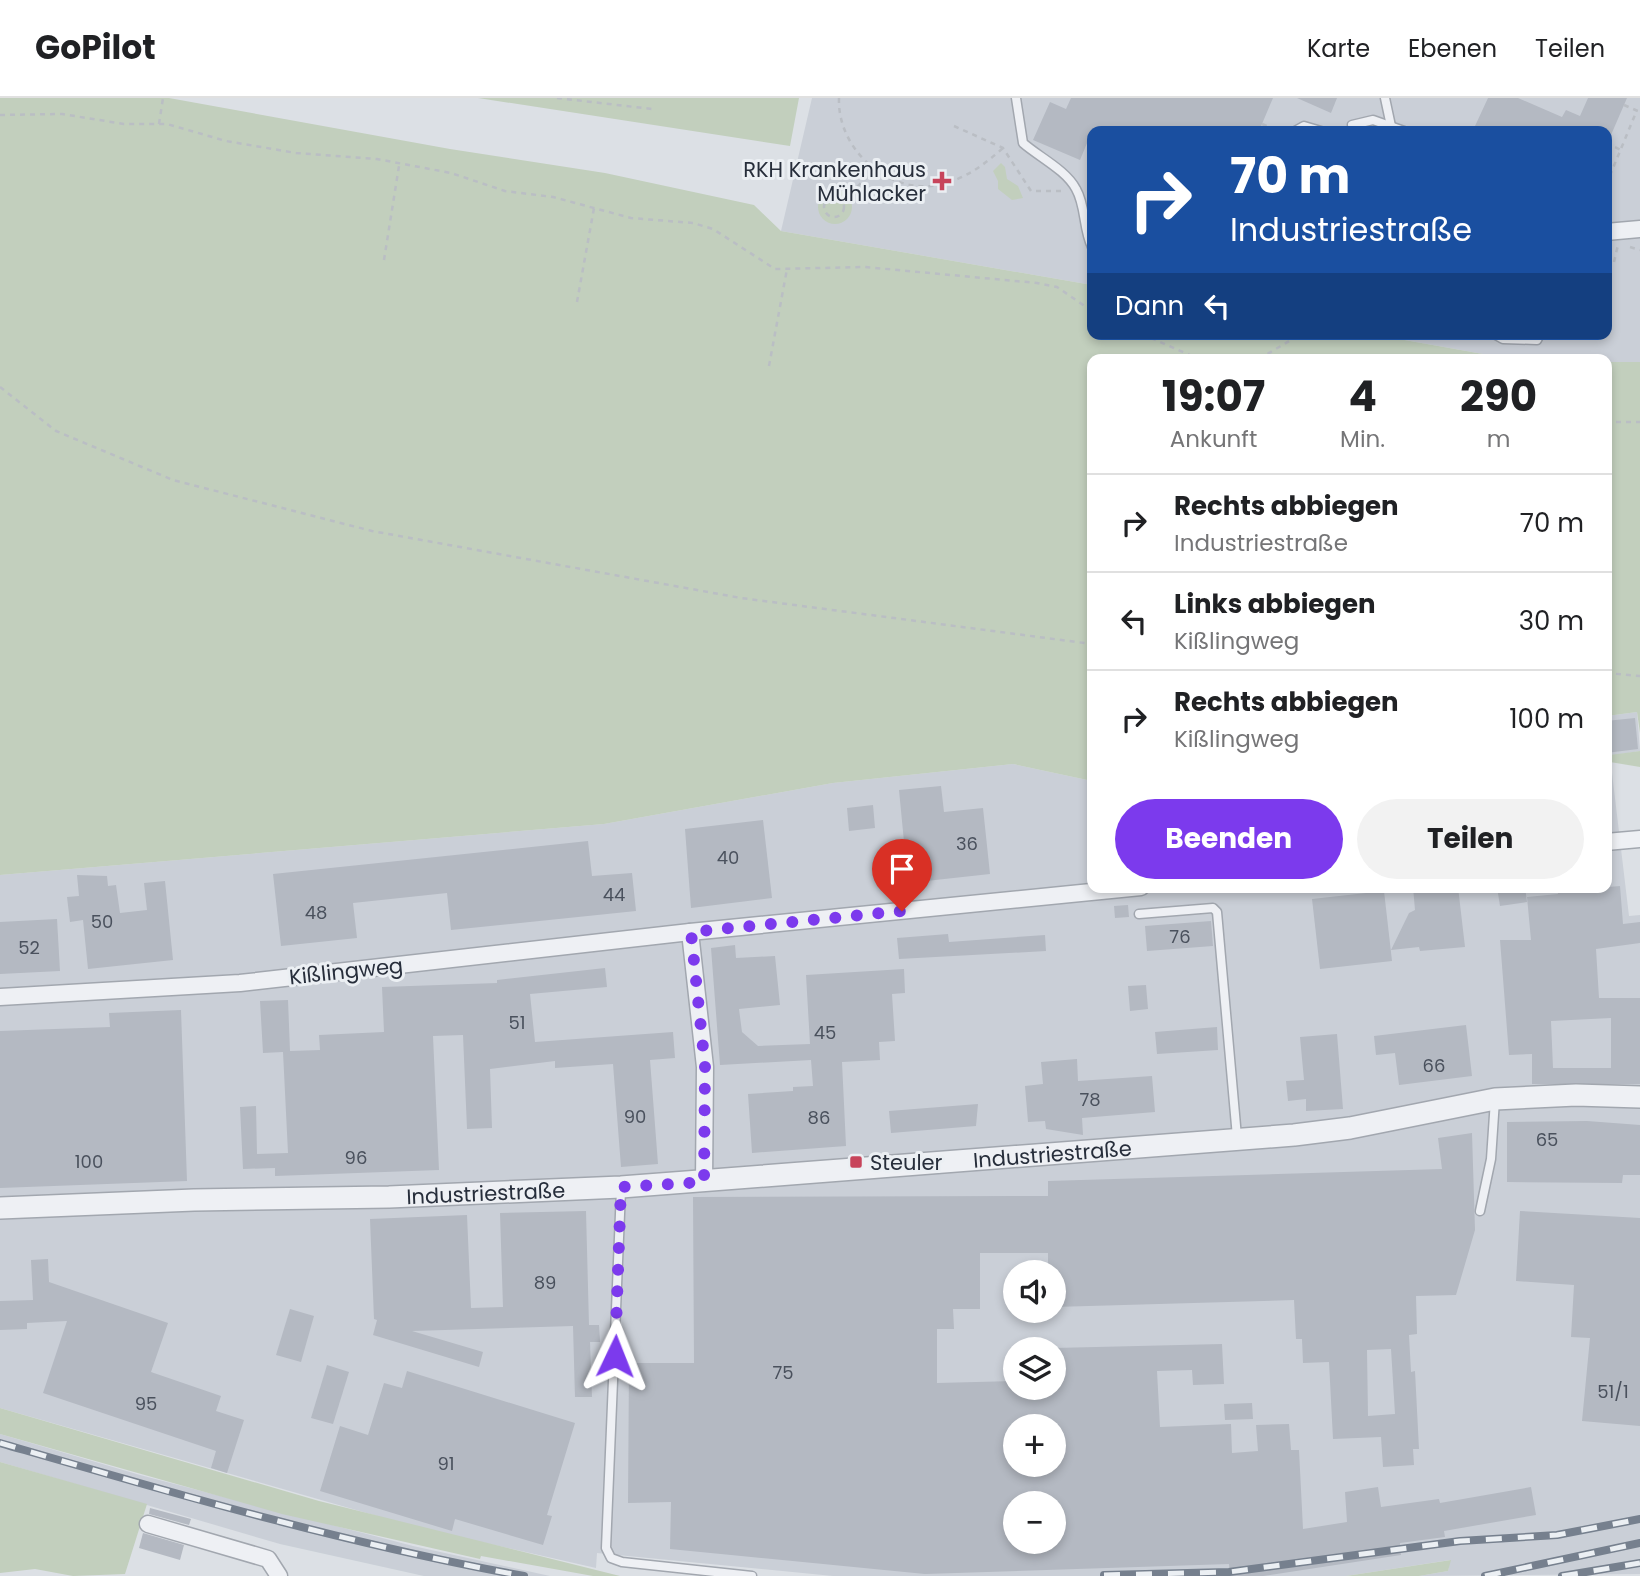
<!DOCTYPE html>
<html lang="de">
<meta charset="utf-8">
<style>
:root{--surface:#fff;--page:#f2f2f2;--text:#202124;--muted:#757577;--line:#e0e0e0;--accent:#7c3aed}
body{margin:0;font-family:Poppins,sans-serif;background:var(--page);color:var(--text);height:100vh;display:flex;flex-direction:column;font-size:26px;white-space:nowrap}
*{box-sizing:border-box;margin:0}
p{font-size:23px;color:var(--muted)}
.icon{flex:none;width:38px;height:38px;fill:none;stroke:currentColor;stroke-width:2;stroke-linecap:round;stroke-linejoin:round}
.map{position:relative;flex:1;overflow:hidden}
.panel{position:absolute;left:1087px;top:256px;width:525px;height:539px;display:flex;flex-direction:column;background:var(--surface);border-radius:14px;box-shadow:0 4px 10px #0003}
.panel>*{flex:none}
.top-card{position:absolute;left:1087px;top:28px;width:525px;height:214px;border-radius:14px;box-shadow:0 4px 10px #0003;background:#1a4fa0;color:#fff;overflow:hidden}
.controls{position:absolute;left:1003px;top:1162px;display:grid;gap:14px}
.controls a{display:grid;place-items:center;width:63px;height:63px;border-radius:50%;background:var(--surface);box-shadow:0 4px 10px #0003;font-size:35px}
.pin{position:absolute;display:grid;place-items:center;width:60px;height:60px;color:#fff;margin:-72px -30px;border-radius:50% 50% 50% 0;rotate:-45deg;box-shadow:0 0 7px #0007}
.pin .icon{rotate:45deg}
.me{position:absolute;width:77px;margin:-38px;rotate:2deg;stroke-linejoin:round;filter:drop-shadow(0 0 5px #0008)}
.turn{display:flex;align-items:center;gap:24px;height:147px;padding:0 28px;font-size:32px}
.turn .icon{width:91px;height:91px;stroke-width:2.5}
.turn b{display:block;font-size:49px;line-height:60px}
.then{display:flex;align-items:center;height:66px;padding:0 28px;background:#0003;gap:14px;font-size:26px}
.eta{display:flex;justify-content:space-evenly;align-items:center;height:119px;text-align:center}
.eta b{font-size:42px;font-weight:700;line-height:49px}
.button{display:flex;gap:14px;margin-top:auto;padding:14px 28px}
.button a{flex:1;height:80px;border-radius:42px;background:var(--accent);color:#fff;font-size:28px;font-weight:700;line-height:80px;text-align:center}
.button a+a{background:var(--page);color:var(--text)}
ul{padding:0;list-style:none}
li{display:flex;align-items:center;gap:21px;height:98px;padding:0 28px;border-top:2px solid var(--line)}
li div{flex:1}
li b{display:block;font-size:26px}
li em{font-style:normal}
header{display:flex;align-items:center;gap:42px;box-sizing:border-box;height:98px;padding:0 35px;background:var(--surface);border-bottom:2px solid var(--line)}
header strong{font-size:33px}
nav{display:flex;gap:38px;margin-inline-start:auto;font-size:24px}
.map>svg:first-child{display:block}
.built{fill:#cacfd7;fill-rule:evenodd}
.green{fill:#c2cfbd}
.building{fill:#b4b9c2;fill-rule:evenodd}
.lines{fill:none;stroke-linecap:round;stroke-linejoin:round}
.service-casing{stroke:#a2a7af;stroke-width:11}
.minor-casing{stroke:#a2a7af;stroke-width:19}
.tertiary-casing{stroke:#a2a7af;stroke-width:24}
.path{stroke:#babec4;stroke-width:2.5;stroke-dasharray:5 5;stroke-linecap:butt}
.service{stroke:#eef0f4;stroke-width:8}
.minor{stroke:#eef0f4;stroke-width:16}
.tertiary{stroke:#eef0f4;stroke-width:21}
.rail-casing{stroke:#76808e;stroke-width:8}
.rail{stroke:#ebeff3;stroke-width:5;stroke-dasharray:16;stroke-linecap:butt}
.route{stroke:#7c3aed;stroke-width:12;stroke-dasharray:0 21.6}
.poi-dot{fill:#c7445b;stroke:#ebeff3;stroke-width:2.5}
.labels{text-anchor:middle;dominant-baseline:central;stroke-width:6;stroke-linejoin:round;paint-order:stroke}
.number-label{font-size:18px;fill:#4a515d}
.poi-label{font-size:21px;fill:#272e3b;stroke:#ebeff3;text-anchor:end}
.street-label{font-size:21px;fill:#272e3b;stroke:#ebeff3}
</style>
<header>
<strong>GoPilot</strong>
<nav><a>Karte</a><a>Ebenen</a><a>Teilen</a></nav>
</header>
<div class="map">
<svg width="1640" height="1478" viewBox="0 0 1640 1478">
<rect width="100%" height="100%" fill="#dce0e5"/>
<g class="built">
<path d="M812,0h828v264h-33l-1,-3h-95l-140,-25h235v-203h-514v154l-311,-54z"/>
<path d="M1637,614l3,39 -30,5 19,160 11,-1v659l-221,2 29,-5 2,-11 -104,16h-513l-236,-23 -1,15 -177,-40 -419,-120v-533l604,-51 229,-41 180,-19 79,17v106h514l1,-171zM1015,1174h39v39h-39zM1015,1251h39v39h-39zM1015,1328h39v39h-39zM1015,1405h39v39h-39z"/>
<path d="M0,1336l140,41 273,71 137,30h-126l-144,-32 -280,-82z"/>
</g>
<g class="green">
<path d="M0,0h169l281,51 155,24 149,32 27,26 311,54v49h279l140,25h-419v422l-79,-17 -180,19 -229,41 -604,51z"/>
<path d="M478,0h321l-9,48z"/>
<path d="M1001,65l4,4 2,12 11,7 5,12 -11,2 -14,-11v-8l-5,-10z"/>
<circle cx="835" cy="109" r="17"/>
<path d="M1606,264h34v371l-3,-21 -30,4z"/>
<path d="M1640,653v16l-30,-5v-7z"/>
<path d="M0,1310l319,93 301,75h-27l-112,-20 -1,3 -198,-45 -282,-80z"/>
<path d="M0,1364l147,42 -22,70 -52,2 -38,-7 -35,4z"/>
<path d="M1451,1462l-3,11 -29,5h-73z"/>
</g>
<g class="building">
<path d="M1071,0h202l-14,33h-167l-12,29 -47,-20 17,-38 16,7z"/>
<path d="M1297,0h40l-6,15z"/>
<path d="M1488,0h30l44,19 4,-7 14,6 8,-18h39l-16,37 -19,-8 -2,4h-102l-13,-5z"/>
<path d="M1635,620l3,31 -32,4v-32z"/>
<path d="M941,688l3,26 39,-4 7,66 -82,9 -9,-93z"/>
<path d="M873,707l2,23 -26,3 -2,-23z"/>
<path d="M763,722l9,78 -81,10 -6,-79z"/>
<path d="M588,743l4,35 40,-3 4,38 -185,19 -4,-37 -94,10 4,35 -76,8 -8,-72z"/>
<path d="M77,777l30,1 1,10 8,-1 4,28 27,-3 -3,-27 21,-2 8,79 -85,9 -5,-49 -13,2 -3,-25 12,-1z"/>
<path d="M1620,788l3,38 17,-2v21l-44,6 3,49h41v86h-108v-30l-23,1 -9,-115h31l-4,-43 31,-3 -1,-7h17v3zM1611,920v50h-58l-2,-47z"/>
<path d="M1413,789h45l7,60 -45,4 -1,-4 -28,3 18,-37 6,-3z"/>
<path d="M1497,789h28l2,15 -27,4z"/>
<path d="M1384,793l8,70 -72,8 -8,-70z"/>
<path d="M1128,807l1,12 -14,1 -1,-12z"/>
<path d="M57,821l3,52 -60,3v-52z"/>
<path d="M1211,823l2,25 -66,5 -2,-25z"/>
<path d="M948,836l1,8 96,-7 1,16 -147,8 -2,-21z"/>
<path d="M735,847l1,13 39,-2 5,49 -41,4 3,23 16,14 52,-2 -4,-69 98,-6 1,24 -13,1 3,47 -16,1 1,18 -38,2 4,84 -94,7 -4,-59 45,-3v-4l20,-1 -2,-26 -91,5 -9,-117z"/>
<path d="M605,870l2,19 -77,7 5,48 138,-10 2,26 -25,2 8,104 -37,3 -8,-103 -58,4v-7l-65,8 2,59 -25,1 -4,-94 -30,1 6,134 -164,6v-8l-32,1 -3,-62 16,-1 1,48 31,-1 -5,-101 -20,1 -3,-52 28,-1 2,51 30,-1 -1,-15 65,-3 -2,-45 115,-4v-3z"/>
<path d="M1146,887l2,24 -18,2 -2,-25z"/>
<path d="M181,912l6,171 -187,7v-157l110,-4 -1,-14z"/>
<path d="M1466,927l6,51 -73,9 -4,-32 -19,2 -2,-19z"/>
<path d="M1217,929l1,23 -61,4 -2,-22z"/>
<path d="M1337,936l6,75 -37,2v-12l-18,2 -2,-20 18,-1 -4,-43z"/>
<path d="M1077,961l1,22 74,-5 3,36 -73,6 1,17 -37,-6 -1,-8 -17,1 -3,-36 18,-2 -2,-22z"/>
<path d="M978,1006l-2,22 -85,7 -2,-22z"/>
<path d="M1587,1023l53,4v50h-17l-1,8 -115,-1v-60z"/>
<path d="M1472,1035l3,97 -19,65 -40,1 1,38 -8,1 2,37 4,-1 4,78h-6l1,16 -31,2 -2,-30 -48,2 -4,-77 -26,1 -1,-24h-6l-2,-39 -240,7v-35h-6v-19h-68v56h-27l1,20h-17v54l78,-2v7h39v-40l168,-4 2,40 -31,1 -1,-15 -35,1 3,56 71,-3 1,29 26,-2 -2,-26 33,-1 2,26h8l4,79 44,-7 -2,-30 33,-5 3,20 58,-8 1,4 91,-16 5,28 -92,16 1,6 -45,6 1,12 -138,21h-33l-1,-12 -304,10 -255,-25 1,-47 -43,1 1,-140h65l-1,-166 355,-1v-15l394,-12 -4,-31zM1391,1251l4,65 -27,2 -1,-66zM1015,1328h39v39h-39zM1015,1405h39v39h-39z"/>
<path d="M586,1113l3,114h10l1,17h-10l2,55h-17l-2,-71 -161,5 71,21 -4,15 -106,-32 4,-15 -3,-1 -4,-100 97,-4 4,93 32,-1 -3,-94z"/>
<path d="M1520,1113l120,7v208l-58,-5 8,-83 -19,-1 3,-52 -58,-4z"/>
<path d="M48,1161l1,23 119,41 -17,49 70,24 -5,15 28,9 -17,53 -16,-5 5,-17 -173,-58 24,-72 -40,2v6l-27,1v-29l33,-1 -2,-40z"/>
<path d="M290,1211l24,7 -13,46 -25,-7z"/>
<path d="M327,1267l22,7 -16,52 -22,-6z"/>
<path d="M407,1273l168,52 -28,92 5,1 -9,29 -88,-26 -3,12 -132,-40 20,-65 28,9 16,-52 18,5z"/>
<path d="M1252,1305l1,16 -28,1 -1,-16z"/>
<path d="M150,1410l41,11 -2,6 -40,-11z"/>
<path d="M143,1435l41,12 -4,15 -41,-12z"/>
</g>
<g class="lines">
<defs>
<g id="service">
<path d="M1016,0l7,45c16,14 43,27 53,46 10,17 7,40 16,58"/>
<path d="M1385,0l6,28"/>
<path d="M1352,27l21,-5 31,11"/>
<path d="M1295,33l9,-5 17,5"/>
<path d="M1494,236l9,5 34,1 3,-6"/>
<path d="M1139,816l74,-6 4,4 20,225"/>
<path d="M621,1092l-15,358 5,10 11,4 130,14"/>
<path d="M1480,1113l11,-52 4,-59"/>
</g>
<g id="minor">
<path d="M1606,134l34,-3"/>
<path d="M1606,744l34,-3"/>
<path d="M690,834l15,135 -1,115"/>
<path d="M0,899l240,-14 450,-51 451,-45"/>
<path d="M148,1426l120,35 11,17"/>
</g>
<g id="tertiary">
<path id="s1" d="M0,1110l194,-8 195,-3 232,-10 673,-52 56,-7 145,-29 81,-4 64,2"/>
</g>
</defs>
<use href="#service" class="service-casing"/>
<use href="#minor" class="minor-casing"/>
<use href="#tertiary" class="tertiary-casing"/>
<g class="path">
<path d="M557,0l95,11"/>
<path d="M839,0c-2,51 49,97 100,87 26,-6 45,-20 64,-37"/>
<path d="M1624,7l16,7"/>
<path d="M0,17l62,-1 62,10h43l59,17 70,12 81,6 74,14 54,18 48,6 78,21 62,5 20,6 62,40 90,-2 172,16 20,4 35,24"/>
<path d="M159,26l4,-26"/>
<path d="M1262,26l16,7"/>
<path d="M954,28l49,22 28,43h34"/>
<path d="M1606,45l15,7"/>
<path d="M1606,87l31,-75"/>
<circle cx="834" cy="109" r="10"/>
<path d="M843,103l32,-32"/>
<path d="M1630,149l10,3"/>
<path d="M384,162l15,-94"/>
<path d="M1614,164l4,-17"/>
<path d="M577,204l17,-94"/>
<path d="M1142,236l57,25"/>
<path d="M1259,261l42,-25"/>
<path d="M769,268l18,-97"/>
<path d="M0,289l56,44 117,49 199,51 369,67 351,46"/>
<path d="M1606,324h34"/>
<path d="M1606,575l34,3"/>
</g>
<use href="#service" class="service"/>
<use href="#minor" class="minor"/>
<use href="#tertiary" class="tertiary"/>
<defs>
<g id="rail">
<path d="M0,1345c173,50 346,101 524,133"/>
<path d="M1104,1477l125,-3 231,-31 97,-6 83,-16"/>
<path d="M1485,1478l155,-33"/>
<path d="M1562,1478l78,-13"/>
</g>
</defs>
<use href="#rail" class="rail-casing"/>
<use href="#rail" class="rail"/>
</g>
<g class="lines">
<path class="route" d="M615,1258l6,-169 83,-5 1,-115 -14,-135 211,-21"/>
</g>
<g class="poi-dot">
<path d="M938.5 72.5h7v7h7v7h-7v7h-7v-7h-7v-7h7z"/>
<rect x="849" y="1057" width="14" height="14" rx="3.5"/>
</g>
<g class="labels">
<g class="number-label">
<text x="967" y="745">36</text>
<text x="728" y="759">40</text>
<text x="614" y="796">44</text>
<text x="316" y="814">48</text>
<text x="102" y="823">50</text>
<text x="1180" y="838">76</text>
<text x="29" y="849">52</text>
<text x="517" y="924">51</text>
<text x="825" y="934">45</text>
<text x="1434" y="967">66</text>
<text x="1090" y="1001">78</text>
<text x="635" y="1018">90</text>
<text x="819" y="1019">86</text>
<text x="1547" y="1041">65</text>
<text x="356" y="1059">96</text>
<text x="89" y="1063">100</text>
<text x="545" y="1184">89</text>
<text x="783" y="1274">75</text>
<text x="1613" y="1293">51/1</text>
<text x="146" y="1305">95</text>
<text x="446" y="1365">91</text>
</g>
<g class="poi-label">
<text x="926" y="71">RKH Krankenhaus<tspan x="926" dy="24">Mühlacker</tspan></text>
<text x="870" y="1064" text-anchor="start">Steuler</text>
</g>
<g class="street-label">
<text transform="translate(346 873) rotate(-6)">Kißlingweg</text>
<text stroke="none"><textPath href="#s1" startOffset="1054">Industriestraße</textPath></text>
<text stroke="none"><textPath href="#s1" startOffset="486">Industriestraße</textPath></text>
</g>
</g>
</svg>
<div class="controls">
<a><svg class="icon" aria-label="sound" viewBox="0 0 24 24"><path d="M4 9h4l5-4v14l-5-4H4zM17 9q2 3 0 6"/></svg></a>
<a><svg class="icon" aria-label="layers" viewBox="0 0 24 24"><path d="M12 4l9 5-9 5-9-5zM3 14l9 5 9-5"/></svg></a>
<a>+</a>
<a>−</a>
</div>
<div class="pin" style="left:902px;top:813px;background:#d93025"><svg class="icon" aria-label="arrive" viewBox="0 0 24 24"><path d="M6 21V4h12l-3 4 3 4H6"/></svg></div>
<svg class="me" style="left:615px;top:1258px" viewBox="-20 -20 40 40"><path d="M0-17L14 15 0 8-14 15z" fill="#7c3aed" stroke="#fff" stroke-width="4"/></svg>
<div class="top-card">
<div class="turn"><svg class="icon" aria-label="right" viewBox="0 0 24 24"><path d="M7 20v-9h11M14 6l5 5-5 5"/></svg><div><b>70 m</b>Industriestraße</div></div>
<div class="then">Dann<svg class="icon" aria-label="left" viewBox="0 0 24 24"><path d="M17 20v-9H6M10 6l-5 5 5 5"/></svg></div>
</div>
<section class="panel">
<div class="eta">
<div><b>19:07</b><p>Ankunft</p></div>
<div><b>4</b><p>Min.</p></div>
<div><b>290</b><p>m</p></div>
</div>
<ul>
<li><svg class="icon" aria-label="right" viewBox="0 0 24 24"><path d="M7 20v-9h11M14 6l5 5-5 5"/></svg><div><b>Rechts abbiegen</b><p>Industriestraße</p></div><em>70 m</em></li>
<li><svg class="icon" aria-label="left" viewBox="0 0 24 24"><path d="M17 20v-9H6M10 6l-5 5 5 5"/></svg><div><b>Links abbiegen</b><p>Kißlingweg</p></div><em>30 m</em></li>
<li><svg class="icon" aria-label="right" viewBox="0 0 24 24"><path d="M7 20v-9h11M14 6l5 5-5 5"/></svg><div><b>Rechts abbiegen</b><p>Kißlingweg</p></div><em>100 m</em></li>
</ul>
<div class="button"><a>Beenden</a><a>Teilen</a></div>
</section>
</div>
